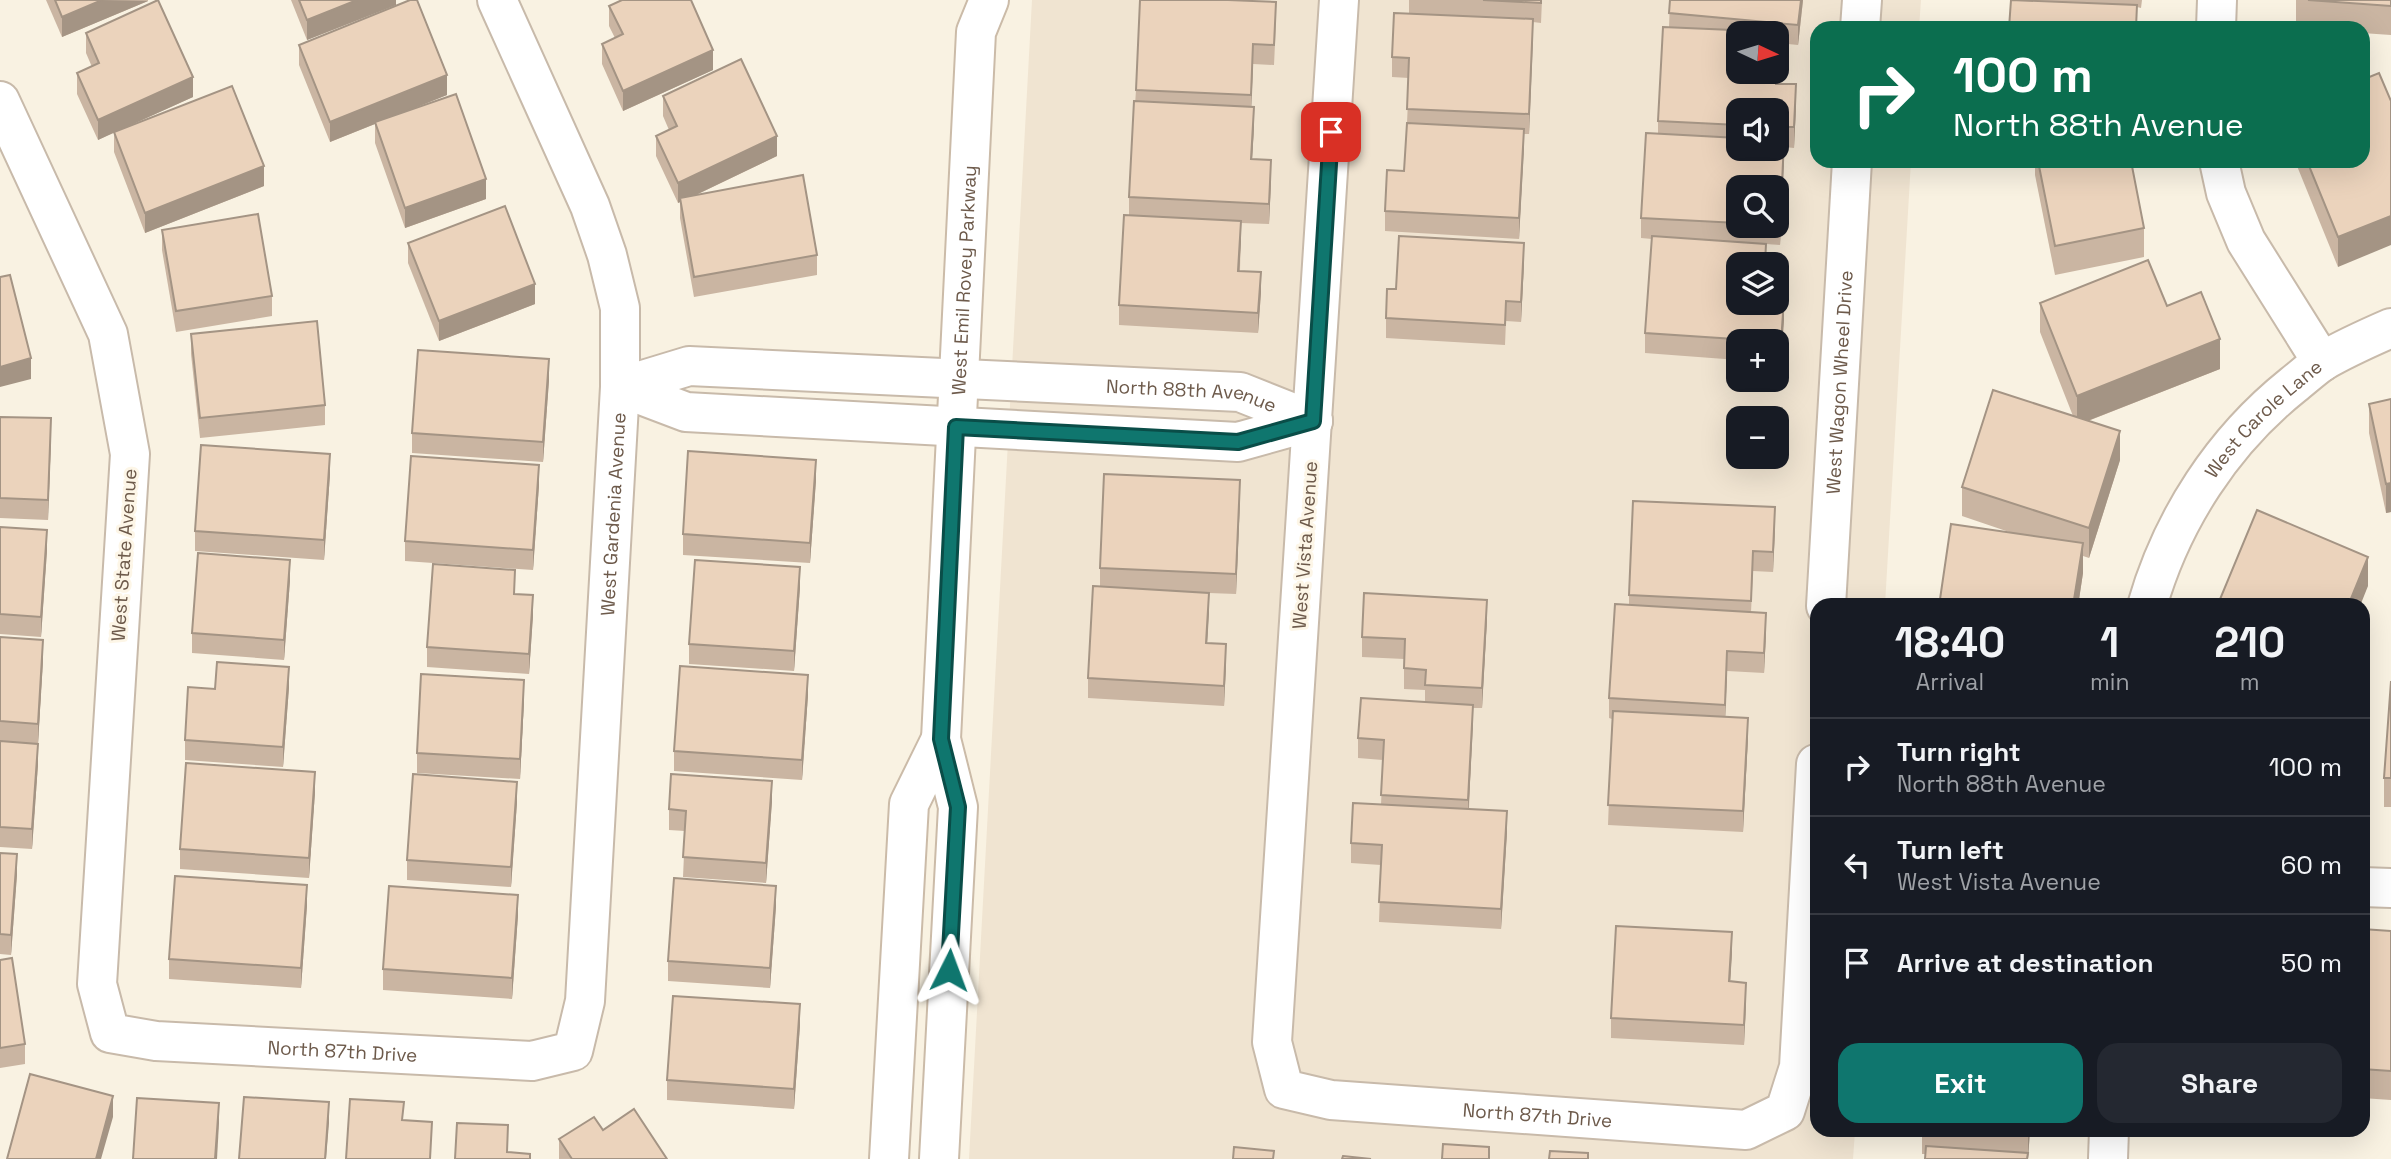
<!DOCTYPE html>
<meta charset="utf-8">
<style>
:root{--surface:#171b24;--page:#242831;--text:#f1f3f6;--muted:#9ea1a6;--line:#363941;--accent:#0f766e}
body{margin:0;font-family:"Space Grotesk",sans-serif;background:var(--page);color:var(--text);height:100vh;display:flex;flex-direction:column;font-size:26px;white-space:nowrap}
*{box-sizing:border-box;margin:0}
p{font-size:23px;color:var(--muted)}
.icon{flex:none;width:38px;height:38px;fill:none;stroke:currentColor;stroke-width:2;stroke-linecap:round;stroke-linejoin:round}
.map{position:relative;flex:1;overflow:hidden}
.side{position:absolute;left:1810px;top:598px;width:560px;height:539px;display:flex;flex-direction:column;background:var(--surface);border-radius:21px;box-shadow:0 7px 28px #0002}
.side>*{flex:none}
.top-card{position:absolute;left:1810px;top:21px;width:560px;height:147px;border-radius:21px;box-shadow:0 7px 28px #0002;background:#0b6e4f;color:#fff;overflow:hidden}
.needle{width:46px;rotate:94deg}
.tools{position:absolute;left:1726px;top:21px;display:grid;gap:14px}
.tools a{display:grid;place-items:center;width:63px;height:63px;border-radius:14px;background:var(--surface);box-shadow:0 7px 28px #0002;font-size:35px}
.pin{position:absolute;display:grid;place-items:center;width:60px;height:60px;color:#fff;margin:-30px;border-radius:14px;box-shadow:0 4px 10px #0006}
.me{position:absolute;width:77px;margin:-38px;rotate:3deg;stroke-linejoin:round;filter:drop-shadow(0 0 5px #0008)}
.turn{display:flex;align-items:center;gap:24px;height:147px;padding:0 28px;font-size:32px}
.turn .icon{width:91px;height:91px;stroke-width:2.5}
.turn b{display:block;font-size:49px;line-height:60px}
.eta{display:flex;justify-content:space-evenly;align-items:center;height:119px;text-align:center}
.eta b{font-size:42px;font-weight:700;line-height:49px}
.action{display:flex;gap:14px;margin-top:auto;padding:14px 28px}
.action a{flex:1;height:80px;border-radius:21px;background:var(--accent);color:#fff;font-size:28px;font-weight:700;line-height:80px;text-align:center}
.action a+a{background:var(--page);color:var(--text)}
ul{padding:0;list-style:none}
li{display:flex;align-items:center;gap:21px;height:98px;padding:0 28px;border-top:2px solid var(--line)}
li div{flex:1}
li b{display:block;font-size:26px}
li em{font-style:normal}
.map>svg:first-child{display:block}
.residential{fill:#f0e4d1;fill-rule:evenodd}
.lines{fill:none;stroke-linecap:round;stroke-linejoin:round}
.street-casing{stroke:#c8baaa;stroke-width:42}
.secondary-casing{stroke:#cbbba8;stroke-width:42}
.street{stroke:#fff;stroke-width:38}
.secondary{stroke:#fff;stroke-width:38}
.wall{fill:#cab5a2;fill-rule:evenodd}
.shaded-wall{fill:#a49484}
.building{fill:#ebd3bc;stroke:#a49484;stroke-width:2}
.route-casing{stroke:#0a4d48;stroke-width:18}
.route{stroke:#0f766e;stroke-width:12}
.labels{text-anchor:middle;dominant-baseline:central;stroke-width:6;stroke-linejoin:round;paint-order:stroke}
.street-label{font-size:19px;fill:#6d5a4b;stroke:#fdf6e7}
</style>
<div class="map">
<svg width="2391" height="1159" viewBox="0 0 2391 1159">
<rect width="100%" height="100%" fill="#f9f2e2"/>
<path class="residential" d="M1032,0h889l-2,28h-103v133h95l-26,444 -69,1v524l39,1 -2,28h-884zM1738,33h38v39h-38zM1738,110h38v39h-38zM1738,187h38v39h-38zM1738,264h38v39h-38zM1738,341h38v39h-38zM1738,418h38v39h-38z"/>
<g class="lines">
<defs>
<g id="street">
<path id="s1" d="M1339,0l-67,1042 12,47 47,11 415,30 39,-19 14,-44 17,-303"/>
<path d="M1860,28l2,-28"/>
<path d="M2216,28l1,-28"/>
<path id="s2" d="M0,101l108,233 22,120 -33,530 13,49 46,8 376,20 41,-10 12,-50 35,-614v-79l-13,-53 -17,-49 -93,-206"/>
<path d="M2219,161l7,32 20,48 76,121"/>
<path id="s3" d="M620,387l69,-21 551,26 73,29"/>
<path d="M620,387l66,25 552,30 75,-21"/>
<path id="s4" d="M1826,606l26,-445"/>
<path id="s5" d="M2147,606c25,-87 76,-165 146,-221 10,-8 20,-17 30,-24 21,-12 45,-23 68,-33"/>
<path d="M2362,887l29,1"/>
<path d="M2108,1159l1,-29"/>
</g>
<g id="secondary">
<path d="M889,1159l20,-355 32,-65"/>
<path id="s6" d="M939,1159l19,-352 -17,-68 35,-707 13,-32"/>
</g>
</defs>
<use href="#street" class="street-casing"/>
<use href="#secondary" class="secondary-casing"/>
<use href="#street" class="street"/>
<use href="#secondary" class="secondary"/>
</g>
<g class="wall">
<path d="M46,0h102v1l-86,36z"/>
<path d="M291,0h105v5l-89,35z"/>
<path d="M1409,0h133l-1,23 -8,-1 -4,112h-5l-5,105 -134,-8v-20l19,-40 3,-48 2,-45 -17,-1v-20l17,-43z"/>
<path d="M1670,0h133l-5,45 -20,-2 -1,41 19,21 -2,43 -10,-1 -4,98 -14,-1 -28,59 46,16 -3,43h-5v-21h-38v19l-93,-7v-20l7,-94 -11,-1v-20l17,-84v-13l11,-94zM1738,110h38v39h-38zM1738,187h38v39h-38z"/>
<path d="M2030,0h112l-1,8 -4,-1v21z"/>
<path d="M2296,0h95v35l-29,-2v-5h-66z"/>
<path d="M609,6l104,64 -90,41 -21,-47v-20l13,-6 -6,-12z"/>
<path d="M1276,22l-2,43 -21,-1 -2,43 3,20 -2,32 19,21 -2,44 -28,-1 -1,48 21,21 -3,41 -139,-8v-20l10,-90v-18l7,-107z"/>
<path d="M86,33l107,64 -69,31 140,58 -119,47 -31,-81v-20l-16,8 -21,-46v-21l15,-6 -6,-14z"/>
<path d="M299,45l148,50 -45,18 84,86 -81,29 -30,-85v-19l-45,18 -31,-77z"/>
<path d="M663,96l114,60 -81,39 121,60v20l-123,22 -14,-79v-16l-2,1 -22,-47v-20l13,-6 -6,-14z"/>
<path d="M2035,161h96l13,67v29l-89,18 -20,-100z"/>
<path d="M2295,161h67l-24,106z"/>
<path d="M162,230l110,66v20l-96,16 -14,-82z"/>
<path d="M408,243l127,61 -96,37 -31,-78z"/>
<path d="M1524,263l-3,59 -15,-1 -1,24 -119,-7v-20l10,-29z"/>
<path d="M2040,303l127,3 53,63 -132,52 32,39 -31,98 -6,-2v17l-5,33h-139l76,-72 -53,-18v-29l111,-71 -33,-84z"/>
<path d="M191,334l134,71v20l-125,13 -9,-84z"/>
<path d="M549,380l-6,82 -131,-9v-20z"/>
<path d="M2391,399v113l-5,1 -17,-80v-29z"/>
<path d="M0,417l51,21 -3,82 -48,-2z"/>
<path d="M330,474l-6,86 -129,-9v-20z"/>
<path d="M816,480l-6,83 -127,-8v-21z"/>
<path d="M539,485l-6,85 -128,-9v-20z"/>
<path d="M1240,500l-4,94 -27,-1 -2,50 19,21 -2,42 -136,-8v-20l12,-92v-18z"/>
<path d="M0,527l47,23 -6,87 -41,-3z"/>
<path d="M1775,527l-2,45 -20,-1 -2,41 15,21 -2,40 -37,-2 -2,45 23,22 -5,94 -135,-7 4,-106 -3,-1v-20l20,-93v-10z"/>
<path d="M290,580l-6,80 -92,-7v-20z"/>
<path d="M800,587l-6,84 -105,-7v-20z"/>
<path d="M515,594l18,21 -4,59 -102,-7v-20z"/>
<path d="M1487,620l-5,88h-9l-4,101 38,23 -6,97 -122,-7 2,-57 -30,-2v-20l30,-38 2,-45 -25,-2v-20l67,-36v-12l-21,-1v-30l-42,-2v-20z"/>
<path d="M0,637l43,23 -5,84 -38,-3z"/>
<path d="M2391,681v126h-7v-29z"/>
<path d="M289,687l-6,80 -98,-7v-20l30,-51z"/>
<path d="M808,695l-6,85 -128,-9v-20z"/>
<path d="M524,701l-4,78 -103,-6v-20z"/>
<path d="M0,741l38,23 -6,85 -32,-2z"/>
<path d="M315,792l-6,86 -129,-9v-20z"/>
<path d="M772,801l-6,82 -83,-6 2,-46 -16,-1v-21z"/>
<path d="M517,802l-6,85 -104,-7v-20z"/>
<path d="M0,853l17,21 -6,81 -11,-1z"/>
<path d="M307,905l-6,83 -132,-9v-20z"/>
<path d="M776,906l-6,82 -102,-7v-20z"/>
<path d="M518,915l-6,84 -129,-9v-21z"/>
<path d="M2362,929l29,2v169l-29,-2z"/>
<path d="M1732,952l-2,30 16,21 -2,42 -133,-7v-20z"/>
<path d="M0,960l25,84v20l-25,4z"/>
<path d="M800,1025l-6,84 -127,-9v-20z"/>
<path d="M603,1130l64,29h-108v-20z"/>
<path d="M1922,1130h108l-2,29h-103v-5h-3z"/>
</g>
<g class="shaded-wall">
<path d="M102,0l46,1 -86,36v-20z"/>
<path d="M357,0h39v5l-89,35v-20z"/>
<path d="M1801,0h2l-5,45v-20z"/>
<path d="M1533,19v20l-4,95v-20z"/>
<path d="M1253,44v20l-2,51v-20z"/>
<path d="M713,50v20l-90,41v-20z"/>
<path d="M447,75v20l-117,47v-20z"/>
<path d="M193,77v20l-95,43v-20z"/>
<path d="M1796,84v21l-2,43v-21z"/>
<path d="M1254,107v20l-3,52v-20z"/>
<path d="M1524,129v20l-5,90v-21z"/>
<path d="M777,136v20l-96,46 -1,-4v4l-2,1v-20z"/>
<path d="M1784,141v20l-4,84v-20z"/>
<path d="M1271,160v20l-2,44v-20z"/>
<path d="M264,166v20l-119,47v-20z"/>
<path d="M486,179v20l-81,29v-20z"/>
<path d="M2391,216v29l-53,22v-30z"/>
<path d="M1241,221v21l-3,49v-20z"/>
<path d="M1524,243v20l-3,59v-20z"/>
<path d="M1261,272v20l-3,41v-20z"/>
<path d="M535,284v20l-96,37v-20z"/>
<path d="M1784,299v20l-3,43v-20z"/>
<path d="M2220,339v30l-143,56v-29z"/>
<path d="M31,358v21l-31,8v-20z"/>
<path d="M549,359v21l-6,82v-20z"/>
<path d="M51,418v20l-3,82v-20z"/>
<path d="M2120,431v29l-31,98v-30z"/>
<path d="M330,454v20l-6,86v-20z"/>
<path d="M816,460v20l-6,83v-20z"/>
<path d="M539,465v20l-6,85v-20z"/>
<path d="M1240,480v20l-4,94v-20z"/>
<path d="M2391,483v29l-5,1v-29z"/>
<path d="M1775,507v20l-2,45v-20z"/>
<path d="M47,530v20l-6,87v-20z"/>
<path d="M2083,543v30l-5,33h-5z"/>
<path d="M2368,557v29l-8,20h-12z"/>
<path d="M290,560v20l-6,80v-20z"/>
<path d="M800,567v20l-6,84v-20z"/>
<path d="M1209,593v20l-3,50v-20z"/>
<path d="M533,595v20l-4,59v-20z"/>
<path d="M1487,600v20l-5,88v-20z"/>
<path d="M1766,613v20l-2,40v-20z"/>
<path d="M43,640v20l-5,84v-20z"/>
<path d="M1226,644v20l-2,42v-20z"/>
<path d="M1727,651v20l-2,54v-20z"/>
<path d="M289,667v20l-6,80v-20z"/>
<path d="M808,675v20l-6,85v-20z"/>
<path d="M524,680v21l-4,78v-20z"/>
<path d="M1473,705v20l-5,95v-20z"/>
<path d="M1748,718v20l-5,94v-21z"/>
<path d="M38,744v20l-6,85v-20z"/>
<path d="M315,772v20l-6,86v-20z"/>
<path d="M772,781v20l-6,82v-20z"/>
<path d="M517,782v20l-6,85v-20z"/>
<path d="M1507,811v21l-6,97v-20z"/>
<path d="M17,854v20l-6,81v-20z"/>
<path d="M307,885v20l-6,83v-20z"/>
<path d="M776,886v20l-6,82v-20z"/>
<path d="M518,895v20l-6,84v-21z"/>
<path d="M1732,932v20l-3,50v-21z"/>
<path d="M1746,983v20l-2,42v-20z"/>
<path d="M800,1004v21l-6,84v-20z"/>
<path d="M113,1096v21l-12,42h-5z"/>
<path d="M329,1102v21l-3,36h-1z"/>
<path d="M219,1103v20l-2,36h-2z"/>
<path d="M2028,1130h2l-2,29z"/>
</g>
<g class="building">
<path d="M55,0h47l-40,17z"/>
<path d="M158,0l35,77 -95,43 -21,-47 22,-10 -13,-30z"/>
<path d="M299,0h58l-50,20z"/>
<path d="M410,0h7l30,75 -117,47 -31,-77z"/>
<path d="M622,0h69l22,50 -90,41 -21,-47 21,-10 -14,-28z"/>
<path d="M1140,0h88l48,2 -2,43 -21,-1 -2,51 -115,-5z"/>
<path d="M1483,0h58v3z"/>
<path d="M1670,0h131l-3,25 -129,-12z"/>
<path d="M2011,0l126,5 -1,23h-127z"/>
<path d="M2308,0h83v6z"/>
<path d="M1394,13l139,6 -4,95 -122,-5 2,-51 -17,-1z"/>
<path d="M1663,27l115,5 -2,39v-38h-38v39h38v12h20l-2,43h-18v-17h-38v15l-80,-4z"/>
<path d="M741,59l36,77 -99,47 -22,-47 21,-10 -14,-30z"/>
<path d="M2379,73l12,28v115l-53,21 -31,-76h55v-81z"/>
<path d="M232,86l32,80 -119,47 -31,-81z"/>
<path d="M456,94l30,85 -81,29 -30,-86z"/>
<path d="M1134,101l120,6 -3,52 20,1 -2,44 -140,-7z"/>
<path d="M1407,123l117,6 -5,89 -134,-7 2,-41 17,1z"/>
<path d="M1646,133l92,5v11h38v-9l8,1 -4,84h-4v-38h-38v36l-97,-5z"/>
<path d="M2038,161h93l13,67 -89,18z"/>
<path d="M803,175l14,80 -123,22 -14,-79z"/>
<path d="M505,206l30,78 -96,37 -31,-78z"/>
<path d="M258,214l14,82 -96,15 -14,-81z"/>
<path d="M1124,215l117,6 -3,50 23,1 -3,41 -139,-8z"/>
<path d="M1399,236l125,7 -3,59 -15,-1 -1,24 -119,-7 1,-29h9z"/>
<path d="M1652,236l114,8 -1,20h-27v39h38v-4h8l-3,43 -136,-9z"/>
<path d="M2148,260l19,46 34,-14 19,47 -143,57 -37,-93z"/>
<path d="M10,275l21,83 -31,9v-90z"/>
<path d="M317,321l8,84 -125,13 -9,-84z"/>
<path d="M418,350l131,9 -6,83 -131,-9z"/>
<path d="M1993,390l127,41 -31,97 -127,-41z"/>
<path d="M2391,399v84l-5,1 -17,-80z"/>
<path d="M0,417l51,1 -3,82 -48,-2z"/>
<path d="M201,445l129,9 -6,86 -129,-9z"/>
<path d="M688,451l128,9 -6,83 -127,-9z"/>
<path d="M411,456l128,9 -6,85 -128,-9z"/>
<path d="M1104,474l136,6 -4,94 -136,-6z"/>
<path d="M1633,501l142,6 -2,45 -20,-1 -2,50 -122,-6z"/>
<path d="M2257,510l111,47 -20,49h-126l-4,-2z"/>
<path d="M1951,524l132,19 -10,63h-134z"/>
<path d="M0,527l47,3 -6,87 -41,-3z"/>
<path d="M198,553l92,7 -6,80 -92,-7z"/>
<path d="M695,560l105,7 -6,84 -105,-7z"/>
<path d="M433,564l82,6 -1,24 19,1 -4,59 -102,-7z"/>
<path d="M1093,586l116,7 -3,50 20,1 -2,42 -136,-8z"/>
<path d="M1364,593l123,7 -5,88 -57,-3 1,-15 -22,-2 1,-29 -43,-2z"/>
<path d="M1615,604l151,9 -2,40 -37,-2 -2,54 -116,-7z"/>
<path d="M0,637l43,3 -5,84 -38,-3z"/>
<path d="M217,662l72,5 -6,80 -98,-7 3,-53 27,2z"/>
<path d="M680,666l128,9 -6,85 -128,-9z"/>
<path d="M421,674l103,6 -4,79 -103,-6z"/>
<path d="M2391,681v97h-7z"/>
<path d="M1361,698l112,7 -5,95 -87,-5 3,-55 -26,-2z"/>
<path d="M1613,711l135,7 -5,93 -135,-6z"/>
<path d="M0,741l38,3 -6,85 -32,-2z"/>
<path d="M186,763l129,9 -6,86 -129,-9z"/>
<path d="M413,774l104,8 -6,85 -104,-7z"/>
<path d="M671,774l101,7 -6,82 -83,-6 3,-46 -17,-2z"/>
<path d="M1353,803l154,8 -6,98 -122,-7 3,-57 -31,-2z"/>
<path d="M0,853l17,1 -6,81 -11,-1z"/>
<path d="M175,876l132,9 -6,83 -132,-9z"/>
<path d="M674,878l102,8 -6,82 -102,-7z"/>
<path d="M389,886l129,9 -6,83 -129,-9z"/>
<path d="M1616,926l116,6 -3,49 17,2 -2,42 -133,-7z"/>
<path d="M2362,929l29,2v140l-29,-2z"/>
<path d="M12,958l13,86 -25,4v-88z"/>
<path d="M673,996l127,8 -6,85 -127,-9z"/>
<path d="M30,1074l83,22 -17,63h-89z"/>
<path d="M244,1097l85,5 -4,57h-86z"/>
<path d="M137,1098l82,5 -4,56h-82z"/>
<path d="M350,1099l54,3 -2,18 30,2 -2,37h-84z"/>
<path d="M634,1109l33,50h-95l-13,-20 35,-22 9,13z"/>
<path d="M457,1123l51,2 -1,27 23,2v5h-75z"/>
<path d="M2000,1130h28v2z"/>
<path d="M1443,1144l46,3v12h-47z"/>
<path d="M1926,1146l102,7 -1,6h-102z"/>
<path d="M1234,1147l40,4 -1,8h-40z"/>
<path d="M1550,1151l38,2v6h-39z"/>
<path d="M1343,1156l28,3h-29z"/>
</g>
<g class="lines">
<defs>
<path id="route" d="M949,970l9,-163 -17,-68 15,-312 282,15 75,-21 18,-289"/>
</defs>
<use href="#route" class="route-casing"/>
<use href="#route" class="route"/>
</g>
<g class="labels">
<g class="street-label">
<text stroke="none"><textPath href="#s6" startOffset="882">West Emil Rovey Parkway</textPath></text>
<text stroke="none"><textPath href="#s4" startOffset="224">West Wagon Wheel Drive</textPath></text>
<text stroke="none"><textPath href="#s3" startOffset="576">North 88th Avenue</textPath></text>
<text stroke="none"><textPath href="#s5" startOffset="224">West Carole Lane</textPath></text>
<text stroke="none"><textPath href="#s2" startOffset="1965">West Gardenia Avenue</textPath></text>
<text transform="translate(1305 545) rotate(-86)">West Vista Avenue</text>
<text transform="translate(124 555) rotate(-86)">West State Avenue</text>
<text stroke="none"><textPath href="#s2" startOffset="1194">North 87th Drive</textPath></text>
<text stroke="none"><textPath href="#s1" startOffset="1348">North 87th Drive</textPath></text>
</g>
</g>
</svg>
<div class="tools">
<a><svg class="needle" viewBox="-14 -14 28 28"><path d="M0-13l5 13h-10z" fill="#e53935"/><path d="M0 13l5-13h-10z" fill="#9ea1a6"/></svg></a>
<a><svg class="icon" aria-label="sound" viewBox="0 0 24 24"><path d="M4 9h4l5-4v14l-5-4H4zM17 9q2 3 0 6"/></svg></a>
<a><svg class="icon" aria-label="search" viewBox="0 0 24 24"><circle cx="10" cy="10" r="6"/><path d="M15 15l6 6"/></svg></a>
<a><svg class="icon" aria-label="layers" viewBox="0 0 24 24"><path d="M12 4l9 5-9 5-9-5zM3 14l9 5 9-5"/></svg></a>
<a>+</a>
<a>−</a>
</div>
<div class="pin" style="left:1331px;top:132px;background:#d93025"><svg class="icon" aria-label="arrive" viewBox="0 0 24 24"><path d="M6 21V4h12l-3 4 3 4H6"/></svg></div>
<svg class="me" style="left:949px;top:970px" viewBox="-20 -20 40 40"><path d="M0-17L14 15 0 8-14 15z" fill="#0f766e" stroke="#fff" stroke-width="4"/></svg>
<div class="top-card">
<div class="turn"><svg class="icon" aria-label="right" viewBox="0 0 24 24"><path d="M7 20v-9h11M14 6l5 5-5 5"/></svg><div><b>100 m</b>North 88th Avenue</div></div>
</div>
<section class="side">
<div class="eta">
<div><b>18:40</b><p>Arrival</p></div>
<div><b>1</b><p>min</p></div>
<div><b>210</b><p>m</p></div>
</div>
<ul>
<li><svg class="icon" aria-label="right" viewBox="0 0 24 24"><path d="M7 20v-9h11M14 6l5 5-5 5"/></svg><div><b>Turn right</b><p>North 88th Avenue</p></div><em>100 m</em></li>
<li><svg class="icon" aria-label="left" viewBox="0 0 24 24"><path d="M17 20v-9H6M10 6l-5 5 5 5"/></svg><div><b>Turn left</b><p>West Vista Avenue</p></div><em>60 m</em></li>
<li><svg class="icon" aria-label="arrive" viewBox="0 0 24 24"><path d="M6 21V4h12l-3 4 3 4H6"/></svg><div><b>Arrive at destination</b></div><em>50 m</em></li>
</ul>
<div class="action"><a>Exit</a><a>Share</a></div>
</section>
</div>
